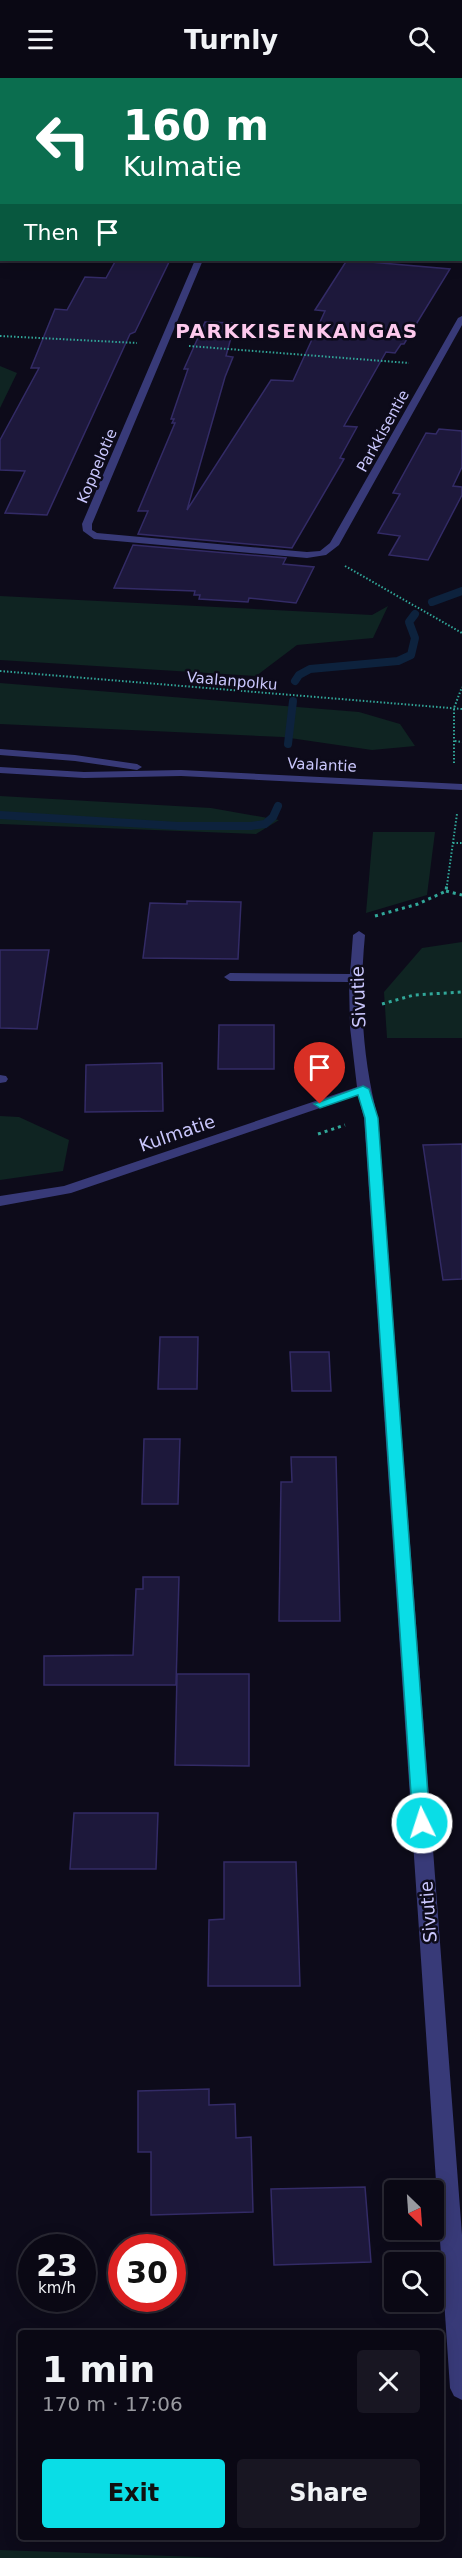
<!DOCTYPE html>
<meta charset="utf-8">
<style>
:root{--surface:#0a0814;--page:#181622;--text:#f1f3f6;--muted:#999aa0;--line:#2a2934;--accent:#0adde6}
body{margin:0;font-family:"DejaVu Sans",sans-serif;background:var(--page);color:var(--text);height:100vh;display:flex;flex-direction:column;font-size:22px;white-space:nowrap}
*{box-sizing:border-box;margin:0}
p{font-size:20px;color:var(--muted)}
.icon{flex:none;width:33px;height:33px;fill:none;stroke:currentColor;stroke-width:2;stroke-linecap:round;stroke-linejoin:round}
.map{position:relative;flex:1;overflow:hidden}
.drawer{position:absolute;left:18px;top:2252px;width:426px;height:210px;display:flex;flex-direction:column;background:var(--surface);border-radius:6px;box-shadow:0 3px 15px #0003,0 0 0 2px var(--line)}
.drawer>*{flex:none}
.top-card{position:absolute;left:0px;top:0px;width:462px;height:183px;box-shadow:0 3px 15px #0003,0 0 0 2px var(--line);background:#0b6e4f;color:#fff;overflow:hidden}
.needle{width:39px;rotate:155deg}
.buttons{position:absolute;left:384px;top:2102px;display:grid;gap:12px}
.buttons a{display:grid;place-items:center;width:60px;height:60px;border-radius:6px;background:var(--surface);box-shadow:0 3px 15px #0003,0 0 0 2px var(--line);font-size:30px}
.speed{position:absolute;left:18px;top:2156px;display:flex;gap:12px;font-size:30px;font-weight:700;text-align:center}
.speed>*{display:grid;place-content:center;width:78px;height:78px;border-radius:50%;background:var(--surface);box-shadow:0 3px 15px #0003,0 0 0 2px var(--line);line-height:1}
.speed small{font-size:15px;font-weight:400}
.speed .limit{border:9px solid #d22;background:#fff;color:#111}
.pin{position:absolute;display:grid;place-items:center;width:51px;height:51px;color:#fff;margin:-62px -26px;border-radius:50% 50% 50% 0;rotate:-45deg;box-shadow:0 0 6px #0007}
.pin .icon{rotate:45deg}
.me{position:absolute;width:66px;margin:-33px;rotate:356deg;stroke-linejoin:round;filter:drop-shadow(0 0 4px #0008)}
.turn{display:flex;align-items:center;gap:21px;height:126px;padding:0 24px;font-size:27px}
.turn .icon{width:78px;height:78px;stroke-width:2.5}
.turn b{display:block;font-size:42px;line-height:51px}
.then{display:flex;align-items:center;height:57px;padding:0 24px;background:#0003;gap:12px;font-size:22px}
.round{display:grid;place-items:center;flex:none;width:63px;height:63px;border-radius:6px;background:var(--page)}
.headline{display:flex;align-items:center;justify-content:space-between;height:102px;padding:0 24px}
h1{font-size:36px;font-weight:700;line-height:45px}
.primary-button{display:flex;gap:12px;margin-top:auto;padding:12px 24px}
.primary-button a{flex:1;height:69px;border-radius:6px;background:var(--accent);color:#111;font-size:24px;font-weight:700;line-height:69px;text-align:center}
.primary-button a+a{background:var(--page);color:var(--text)}
header{display:flex;justify-content:space-between;align-items:center;height:78px;padding:0 24px;background:var(--surface);font-size:27px;font-weight:700}
.map>svg:first-child{display:block}
.green{fill:#0f2422}
.lines{fill:none;stroke-linecap:round;stroke-linejoin:round}
.stream{stroke:#0d223d;stroke-width:8}
.building{fill:#1d183b;stroke:#332b66;stroke-width:1.5}
.path-far2{stroke:#31a799;stroke-width:1.5;stroke-dasharray:1.5 2;stroke-linecap:butt}
.path-far1{stroke:#31a799;stroke-width:2;stroke-dasharray:1.5 2;stroke-linecap:butt}
.path{stroke:#31a799;stroke-width:3;stroke-dasharray:3 4;stroke-linecap:butt}
.minor{fill:#383a78;fill-rule:evenodd}
.major{fill:#b053f8;fill-rule:evenodd}
.route{fill:#0adde6;stroke:#069096;stroke-width:1.5}
.labels{text-anchor:middle;dominant-baseline:central;stroke-width:5;stroke-linejoin:round;paint-order:stroke}
.far-street-label{font-size:15px;fill:#cac7fd;stroke:#0d0b1a}
.street-label{font-size:18px;fill:#cac7fd;stroke:#0d0b1a}
.far-district-label{font-size:20px;font-weight:bold;letter-spacing:1.5px;fill:#fdc9ed;stroke:#0d0b1a}
</style>
<header><svg class="icon" aria-label="menu" viewBox="0 0 24 24"><path d="M4 6h16M4 12h16M4 18h16"/></svg>Turnly<svg class="icon" aria-label="search" viewBox="0 0 24 24"><circle cx="10" cy="10" r="6"/><path d="M15 15l6 6"/></svg></header>
<div class="map">
<svg width="462" height="2480" viewBox="0 0 462 2480">
<rect width="100%" height="100%" fill="#0d0b1a"/>
<g class="green">
<path d="M0,288l17,7 -17,35z"/>
<path d="M0,518l372,19 16,-9 -15,32 -76,7 -41,31 -256,-16z"/>
<path d="M0,605l359,29 41,12 15,22 -43,4 -89,-13 -283,-13z"/>
<path d="M0,718l211,12 68,12 -23,14 -256,-10z"/>
<path d="M373,754h62l-8,63 -61,18z"/>
<path d="M462,864v96h-75l-3,-46 38,-44z"/>
<path d="M0,1038l19,1 50,23 -6,31 -63,9z"/>
<path d="M0,2472l228,8h-228z"/>
</g>
<g class="lines">
<g class="stream">
<path d="M432,524l30,-11"/>
<path d="M295,603l4,-6 11,-6 88,-8 13,-6 4,-17 -6,-16 6,-8"/>
<path d="M288,666l5,-43"/>
<path d="M0,737l178,11h73l14,-2 8,-7 5,-11"/>
</g>
</g>
<g class="building">
<path d="M116,182h54l-35,72 -5,2 -83,181 -42,-2 20,-42 -25,-1v-30l39,-72h-8l24,-59 12,1 18,-33 21,1z"/>
<path d="M347,182l103,9 -46,75h-3l-6,9 -9,-1 -42,74 13,1 -17,31 4,1 -52,89 -154,-14 10,-23h-10l37,-88h-3l2,-4h-3l17,-50h-4l21,-47 30,1 -9,33 7,1 -8,20 -38,133 84,-130 22,1 32,-70 -10,-1z"/>
<path d="M439,351l23,2v36l-9,19 9,1v8l-34,65 -39,-5 11,-19 -22,-3 22,-39 -7,-1 33,-60 10,1z"/>
<path d="M133,467l153,13 -3,6 31,3 -18,36 -47,-5 -1,4 -49,-3 1,-4h-6l1,-4 -81,-3z"/>
<path d="M187,823l54,1 -3,57 -95,-1 7,-55 37,1z"/>
<path d="M0,872h49l-12,79 -37,-1z"/>
<path d="M219,947h55v44h-56z"/>
<path d="M162,985l1,48 -78,1 1,-47z"/>
<path d="M462,1066v135l-19,1 -20,-135z"/>
<path d="M160,1259h38l-1,52h-39z"/>
<path d="M290,1274h39l2,39h-39z"/>
<path d="M144,1361h36l-2,65h-36z"/>
<path d="M291,1379h45l4,164h-61l2,-139h11z"/>
<path d="M143,1499h36l-3,108h-132v-29l89,-1 3,-66h7z"/>
<path d="M177,1596h72v92l-74,-1z"/>
<path d="M74,1735h84l-2,56h-86z"/>
<path d="M224,1784h72l4,124h-92l1,-66 15,-1z"/>
<path d="M209,2011v16l26,-1 1,34 15,-1 2,75 -102,3v-63h-13v-61z"/>
<path d="M365,2109l6,75 -97,3 -3,-76z"/>
</g>
<g class="lines">
<g class="path-far2">
<path d="M266,0l9,2"/>
<path d="M310,0l10,2"/>
<path d="M0,109l2,-4"/>
</g>
<g class="path-far1">
<path d="M0,258l137,7"/>
<path d="M189,268l220,17"/>
<path d="M345,488l117,67"/>
<path d="M0,593l462,38"/>
<path d="M455,663l7,1"/>
<path d="M454,685v-55l8,-21"/>
<path d="M453,765h9"/>
<path d="M447,807l10,-71"/>
</g>
<g class="path">
<path d="M446,813l16,4"/>
<path d="M375,838l43,-12 28,-13 1,-8"/>
<path d="M382,926l32,-9 48,-3"/>
<path d="M318,1056l27,-9"/>
</g>
<g class="minor">
<path d="M462,11v4l-2,1v-4z"/>
<path d="M462,39v4l-2,1v-4z"/>
<rect x="460" y="171" width="2" height="4"/>
<path d="M195,182h8l-111,264v6l5,3 210,19 13,-1 10,-8 128,-225 4,-2v9l-123,220 -13,10 -19,3 -213,-19 -11,-8 -1,-7z"/>
<path d="M0,671l75,6 62,9 5,3 -5,3 -62,-9 -75,-6z"/>
<path d="M0,689l84,5 97,-2 281,14v6l-281,-14 -97,2 -84,-5z"/>
<path d="M359,853l6,4c-6,62 -3,122 13,183l84,1117v165l-8,-4 -4,-8 -86,-1270 -6,-23 -287,98 -71,13v-10l64,-10 293,-99 -7,-60 -1,-45 -119,-1 -6,-4 6,-4 120,1 3,-39z"/>
<path d="M0,997l6,1 2,3 -2,3 -6,1z"/>
</g>
<g class="major">
<path d="M142,0h6l-7,2z"/>
<path d="M0,174h2l-2,6z"/>
</g>
</g>
<path class="route" d="M363,1008l6,3 9,29 52,705 -2,5 -6,3 -6,-3 -3,-5 -48,-705 -7,-23 -38,13 -6,-4z"/>
<g class="labels">
<g class="far-street-label">
<text transform="translate(383 353) rotate(-61)">Parkkisentie</text>
<text transform="translate(97 388) rotate(-67)">Koppelotie</text>
<text transform="translate(232 603) rotate(5)">Vaalanpolku</text>
<text transform="translate(322 687) rotate(3)">Vaalantie</text>
</g>
<g class="street-label">
<text transform="translate(358 919) rotate(-92)">Sivutie</text>
<text transform="translate(177 1055) rotate(-19)">Kulmatie</text>
<text transform="translate(428 1834) rotate(-94)">Sivutie</text>
</g>
<g class="far-district-label">
<text x="297" y="253">PARKKISENKANGAS</text>
</g>
</g>
</svg>
<div class="buttons">
<a><svg class="needle" viewBox="-14 -14 28 28"><path d="M0-13l5 13h-10z" fill="#e53935"/><path d="M0 13l5-13h-10z" fill="#999aa0"/></svg></a>
<a><svg class="icon" aria-label="search" viewBox="0 0 24 24"><circle cx="10" cy="10" r="6"/><path d="M15 15l6 6"/></svg></a>
</div>
<div class="speed"><div>23<small>km/h</small></div><div class="limit">30</div></div>
<div class="pin" style="left:320px;top:1026px;background:#d93025"><svg class="icon" aria-label="arrive" viewBox="0 0 24 24"><path d="M6 21V4h12l-3 4 3 4H6"/></svg></div>
<svg class="me" style="left:422px;top:1745px" viewBox="-20 -20 40 40"><circle r="17" fill="#0adde6" stroke="#fff" stroke-width="3"/><path d="M0-11L8 9 0 5-8 9z" fill="#fff"/></svg>
<div class="top-card">
<div class="turn"><svg class="icon" aria-label="left" viewBox="0 0 24 24"><path d="M17 20v-9H6M10 6l-5 5 5 5"/></svg><div><b>160 m</b>Kulmatie</div></div>
<div class="then">Then<svg class="icon" aria-label="arrive" viewBox="0 0 24 24"><path d="M6 21V4h12l-3 4 3 4H6"/></svg></div>
</div>
<section class="drawer">
<div class="headline"><div><h1>1 min</h1><p>170 m · 17:06</p></div><a class="round"><svg class="icon" aria-label="close" viewBox="0 0 24 24"><path d="M6 6l12 12M18 6L6 18"/></svg></a></div>
<div class="primary-button"><a>Exit</a><a>Share</a></div>
</section>
</div>
